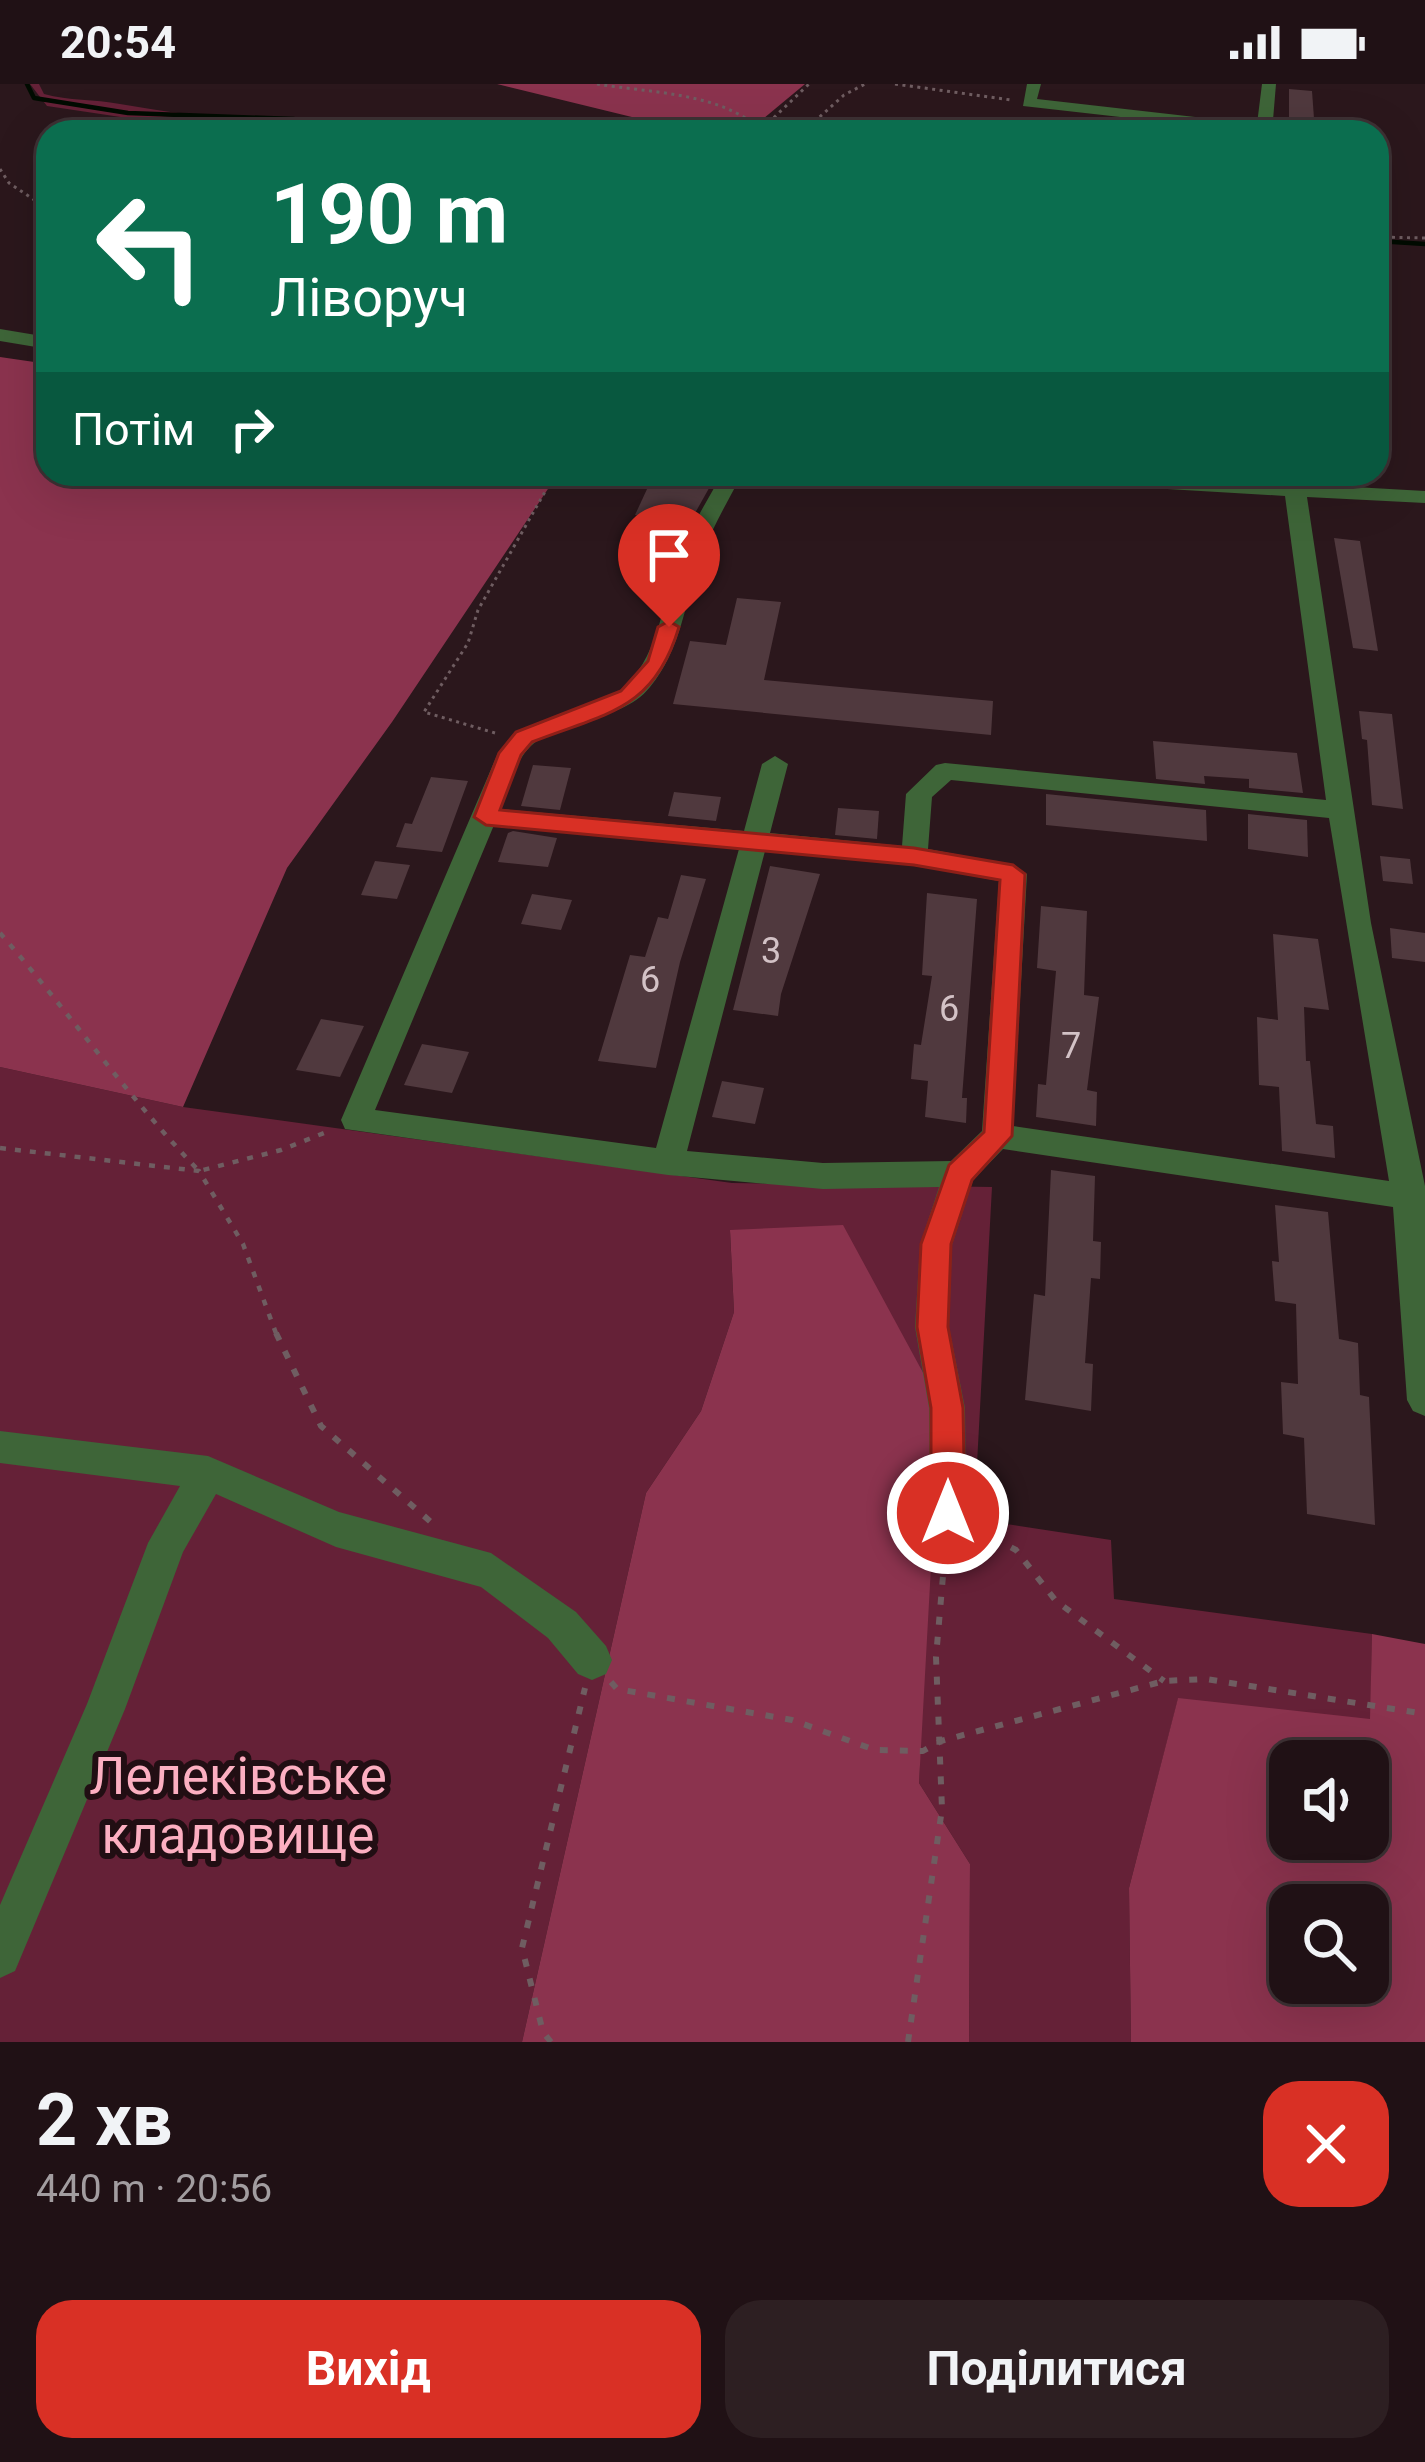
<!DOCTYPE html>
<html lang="uk">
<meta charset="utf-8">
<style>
:root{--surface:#201115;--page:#2d1f22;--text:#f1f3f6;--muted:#a29da0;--line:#3d3134;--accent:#d93025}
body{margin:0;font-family:Roboto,sans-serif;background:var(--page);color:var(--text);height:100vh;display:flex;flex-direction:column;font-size:45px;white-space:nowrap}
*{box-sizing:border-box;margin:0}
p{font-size:39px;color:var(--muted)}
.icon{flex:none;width:66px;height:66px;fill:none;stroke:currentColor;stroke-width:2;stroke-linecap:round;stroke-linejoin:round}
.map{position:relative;height:1958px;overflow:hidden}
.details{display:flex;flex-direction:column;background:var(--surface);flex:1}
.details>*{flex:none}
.banner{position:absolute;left:36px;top:36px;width:1353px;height:366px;border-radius:36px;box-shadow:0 12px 48px #0002,0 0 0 3px var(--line);background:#0b6e4f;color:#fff;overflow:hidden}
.fabs{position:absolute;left:1269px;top:1656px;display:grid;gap:24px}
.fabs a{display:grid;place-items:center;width:120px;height:120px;border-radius:24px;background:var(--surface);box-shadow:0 12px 48px #0002,0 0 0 3px var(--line);font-size:60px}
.pin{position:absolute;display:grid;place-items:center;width:102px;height:102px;color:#fff;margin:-123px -51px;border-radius:50% 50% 50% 0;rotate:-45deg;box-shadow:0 0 12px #0007}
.pin .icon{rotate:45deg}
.me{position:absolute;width:132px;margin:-66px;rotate:0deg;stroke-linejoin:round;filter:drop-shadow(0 0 9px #0008)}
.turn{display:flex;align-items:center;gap:42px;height:252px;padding:0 36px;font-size:54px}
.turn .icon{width:156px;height:156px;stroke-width:2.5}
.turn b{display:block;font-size:84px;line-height:102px}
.then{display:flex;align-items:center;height:114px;padding:0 36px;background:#0003;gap:24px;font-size:45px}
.round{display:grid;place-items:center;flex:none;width:126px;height:126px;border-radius:36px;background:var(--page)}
.headline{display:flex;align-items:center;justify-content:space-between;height:204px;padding:0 36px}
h1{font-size:72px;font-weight:700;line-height:90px}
.button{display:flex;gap:24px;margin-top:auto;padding:24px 36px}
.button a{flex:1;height:138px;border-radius:36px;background:var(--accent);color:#fff;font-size:48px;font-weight:700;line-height:138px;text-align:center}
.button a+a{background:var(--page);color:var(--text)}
.status{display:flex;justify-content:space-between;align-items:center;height:84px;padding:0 60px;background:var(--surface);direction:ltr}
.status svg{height:33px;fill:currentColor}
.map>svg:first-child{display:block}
.green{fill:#652137}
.forest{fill:#8b334e;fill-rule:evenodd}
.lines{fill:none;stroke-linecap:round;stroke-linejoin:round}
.stream{stroke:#000b00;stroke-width:4.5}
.building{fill:#50393e}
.path-far2{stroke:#6f5d61;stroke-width:3;stroke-dasharray:3 4.5;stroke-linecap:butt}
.path-far1{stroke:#6f5d61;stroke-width:4.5;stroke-dasharray:6 9;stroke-linecap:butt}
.path{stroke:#6f5d61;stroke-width:6;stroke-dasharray:8 12;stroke-linecap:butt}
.minor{fill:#3e6538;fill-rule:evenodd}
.route{fill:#d93025;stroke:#8d1f18;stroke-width:3}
.labels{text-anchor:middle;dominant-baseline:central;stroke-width:12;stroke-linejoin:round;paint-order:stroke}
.number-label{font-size:36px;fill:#d3c2c6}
.near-park-label{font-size:51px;fill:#fcafc1;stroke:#210e13}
</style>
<div class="status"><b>20:54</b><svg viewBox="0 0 49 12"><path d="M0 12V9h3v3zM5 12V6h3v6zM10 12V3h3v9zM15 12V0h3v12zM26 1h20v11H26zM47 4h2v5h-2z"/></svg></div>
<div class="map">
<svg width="1425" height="1958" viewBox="0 0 1425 1958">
<rect width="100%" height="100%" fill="#2b171c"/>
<g class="green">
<path d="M30,0h9l5,10c25,7 50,5 76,10 56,10 113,16 171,17l20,11h-65l-71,-16 -41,3 -87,-13z"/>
<path d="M0,983l183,40 549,76 260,4 -18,332 137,21 3,59 258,35 -1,86 -193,-21 -49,189 2,154h-162l1,-178 -51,-81 5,-126 -194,-426 4,81 -33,99 -55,82 -124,549h-522z"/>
</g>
<g class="forest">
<path d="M497,0h308l-48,40 -26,7 -95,-13z"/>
<path d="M0,273l48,7v110h510l-166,248 -105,146 -104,239 -183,-40z"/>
<path d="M843,1141l97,179 -21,379 51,81 -1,178h-447l124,-549 55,-82 33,-99 -4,-82z"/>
<path d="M1372,1550l53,10v398h-294l-2,-154 49,-190 192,21zM1290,1677h78v78h-78zM1290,1821h78v78h-78z"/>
</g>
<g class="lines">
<g class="stream">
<path d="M27,0l7,14 94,15 166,6 27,13"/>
<path d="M1377,157l48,3"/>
</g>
</g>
<g class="building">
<path d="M1289,5l23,2 3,41h-26z"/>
<path d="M654,390h63l-27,48 -55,-7z"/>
<path d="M1334,454l26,3 18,110 -25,-3z"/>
<path d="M737,514l44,4 -17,78 229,21 -2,34 -318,-31 17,-63 36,4z"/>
<path d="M1359,627l33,3 11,95 -31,-4 -5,-65 -5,-1z"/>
<path d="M1153,657l144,12 6,40 -54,-5v-9l-45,-3 1,8 -49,-5z"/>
<path d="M533,681l38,3 -11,42 -39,-4z"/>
<path d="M431,693l37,4 -26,71 -46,-5 9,-24 7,1z"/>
<path d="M674,708l47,5 -5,24 -48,-5z"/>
<path d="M1046,710l160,16 1,31 -161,-16z"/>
<path d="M838,724l41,3 -2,28 -42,-4z"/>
<path d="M1248,730l59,6 1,37 -60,-8z"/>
<path d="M513,747l44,7 -9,29 -50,-5 10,-29z"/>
<path d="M1380,772l30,3 3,25 -30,-3z"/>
<path d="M375,777l35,4 -13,34 -36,-4z"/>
<path d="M770,782l50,8 -39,120 -3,22 -45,-6z"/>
<path d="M681,791l25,4 -26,83 -24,106 -58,-7 32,-106 15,2 13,-40 10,2z"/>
<path d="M927,809l50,6 -15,199h5l-1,25 -41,-6 3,-36 -17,-2 3,-35 7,1 11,-69 -10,-1z"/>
<path d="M532,810l40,6 -11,30 -40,-6z"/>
<path d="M1041,822l46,5 -3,84 15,2 -12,93 10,2 -1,34 -60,-9 2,-33 8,1 10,-114 -19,-3z"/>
<path d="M1390,844l35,5v29l-33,-4z"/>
<path d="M1273,850l45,5 11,71 -25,-3 2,54h4l6,63 17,2 2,32 -53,-7 -3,-64 -20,-2 -2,-68 21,3z"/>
<path d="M321,935l43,7 -24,51 -44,-7z"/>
<path d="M422,960l47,8 -17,41 -48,-8z"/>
<path d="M722,997l42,7 -9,36 -43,-7z"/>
<path d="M1051,1086l44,6 -2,65 8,1 -1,37 -9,-1 -6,85 8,1 -2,47 -66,-11 9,-106 11,2z"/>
<path d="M1275,1121l53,7 11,127 19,4 2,52 9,2 6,128 -68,-11 -3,-76 -21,-4 -2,-52 17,2 -2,-80 -21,-3 -3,-40 7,1z"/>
</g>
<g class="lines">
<g class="path-far2">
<path d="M597,0c53,9 126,8 166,48"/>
<path d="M895,0l116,16"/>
<path d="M763,44l46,-44"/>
<path d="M803,48l41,-37 21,-11"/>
<path d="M0,85l9,14 39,26"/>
<path d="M1377,153l48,1"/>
<path d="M495,649l-71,-21 44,-69 10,-33 77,-136"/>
</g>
<g class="path-far1">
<path d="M0,849c68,78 127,163 199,238l82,-21 48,-19"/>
<path d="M0,1064l199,23 44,73 34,92"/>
</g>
<g class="path">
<path d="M276,1249l45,93 110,96"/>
<path d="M976,1444l40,22 40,51 108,80"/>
<path d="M611,1598l6,7 175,31 83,30 48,1 18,-10 223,-60 42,-2 219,35"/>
<path d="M551,1958l-8,-10 -21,-84 63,-260"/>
<path d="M908,1958l34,-233 -6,-152 10,-116"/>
</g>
<g class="minor">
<path d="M1027,0h14l-4,15 167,19 1,14h-16l2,-7 -168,-19z"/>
<path d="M1262,0h14l-4,48h-16z"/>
<path d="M0,245l48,8v12l-48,-8z"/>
<path d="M722,390h20c-14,27 -30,54 -41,83 -16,44 -20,93 -51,130 -32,40 -99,26 -128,70 -10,15 -15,35 -21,52l243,22 18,-67 13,-8 13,8 -18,69 132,13 4,-52 30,-29 9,-2 381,37 -41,-304 -271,-16 -10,-6h123l152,8 -6,-8h21l7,10 124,7v12l-118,-6 64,426 54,263v230l-12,-5 -6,-11 -14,-193 -390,-58 -30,31 -21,65 -3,82 16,81 1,105 -5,12 -13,5 -13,-5 -5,-12 -1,-105 -14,-81 5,-82 19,-58 -116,2 -155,-14 -323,-46 -4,-9 157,-367c33,-45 92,-33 129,-69 33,-32 36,-86 52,-127 11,-29 28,-56 43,-83zM951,696l378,38 60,363 -376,-55 14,-252 -14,-9 -85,-16 4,-52zM494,741l245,24 -83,299 -281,-38zM765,767l149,14 85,16 -17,250 -31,30 -128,2 -136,-12z"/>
<path d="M0,1347l208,25 131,56 152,41 85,59 30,34 6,14 -6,14 -14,6 -14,-6 -30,-36 -67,-51 -145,-40 -120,-53 -33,58 -58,157 -110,262 -15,7v-73l87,-201 61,-161 32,-57 -180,-23z"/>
</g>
</g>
<path class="route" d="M669,537l10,6c-25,84 -73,86 -147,115l-11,13 -21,55 414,38 99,17 12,9 -13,262 -40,44 -21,64 -3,83 15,81 2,105 -5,11 -12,5 -12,-5 -5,-11v-105l-14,-81 4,-83 28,-79 35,-33 16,-252 -86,-15 -428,-40 -12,-8 25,-64 17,-21 105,-41 27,-30 10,-34z"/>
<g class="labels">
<g class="number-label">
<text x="771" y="867">3</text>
<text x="650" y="896">6</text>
<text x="949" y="925">6</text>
<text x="1071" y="962">7</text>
</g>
<g class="near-park-label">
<text x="238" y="1692">Лелеківське<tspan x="238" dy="59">кладовище</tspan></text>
</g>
</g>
</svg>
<div class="fabs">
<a><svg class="icon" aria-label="sound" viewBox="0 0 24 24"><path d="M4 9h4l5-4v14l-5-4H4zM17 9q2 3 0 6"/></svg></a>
<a><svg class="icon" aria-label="search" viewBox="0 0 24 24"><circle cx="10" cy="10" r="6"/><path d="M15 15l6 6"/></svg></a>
</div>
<div class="pin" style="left:669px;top:543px;background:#d93025"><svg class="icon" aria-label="arrive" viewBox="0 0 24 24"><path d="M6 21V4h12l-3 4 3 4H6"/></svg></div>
<svg class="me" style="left:948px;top:1429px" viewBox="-20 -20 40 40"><circle r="17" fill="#d93025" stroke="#fff" stroke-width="3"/><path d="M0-11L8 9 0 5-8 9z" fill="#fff"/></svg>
<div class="banner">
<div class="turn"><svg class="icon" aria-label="left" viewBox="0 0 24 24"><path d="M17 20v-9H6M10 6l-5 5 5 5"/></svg><div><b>190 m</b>Ліворуч</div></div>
<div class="then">Потім<svg class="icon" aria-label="right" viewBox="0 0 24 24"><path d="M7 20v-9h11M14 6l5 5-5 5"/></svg></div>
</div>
</div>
<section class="details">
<div class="headline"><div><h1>2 хв</h1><p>440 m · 20:56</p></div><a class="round" style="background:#d93025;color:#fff"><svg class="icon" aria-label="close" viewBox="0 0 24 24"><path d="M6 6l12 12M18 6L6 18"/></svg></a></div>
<div class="button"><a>Вихід</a><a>Поділитися</a></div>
</section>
